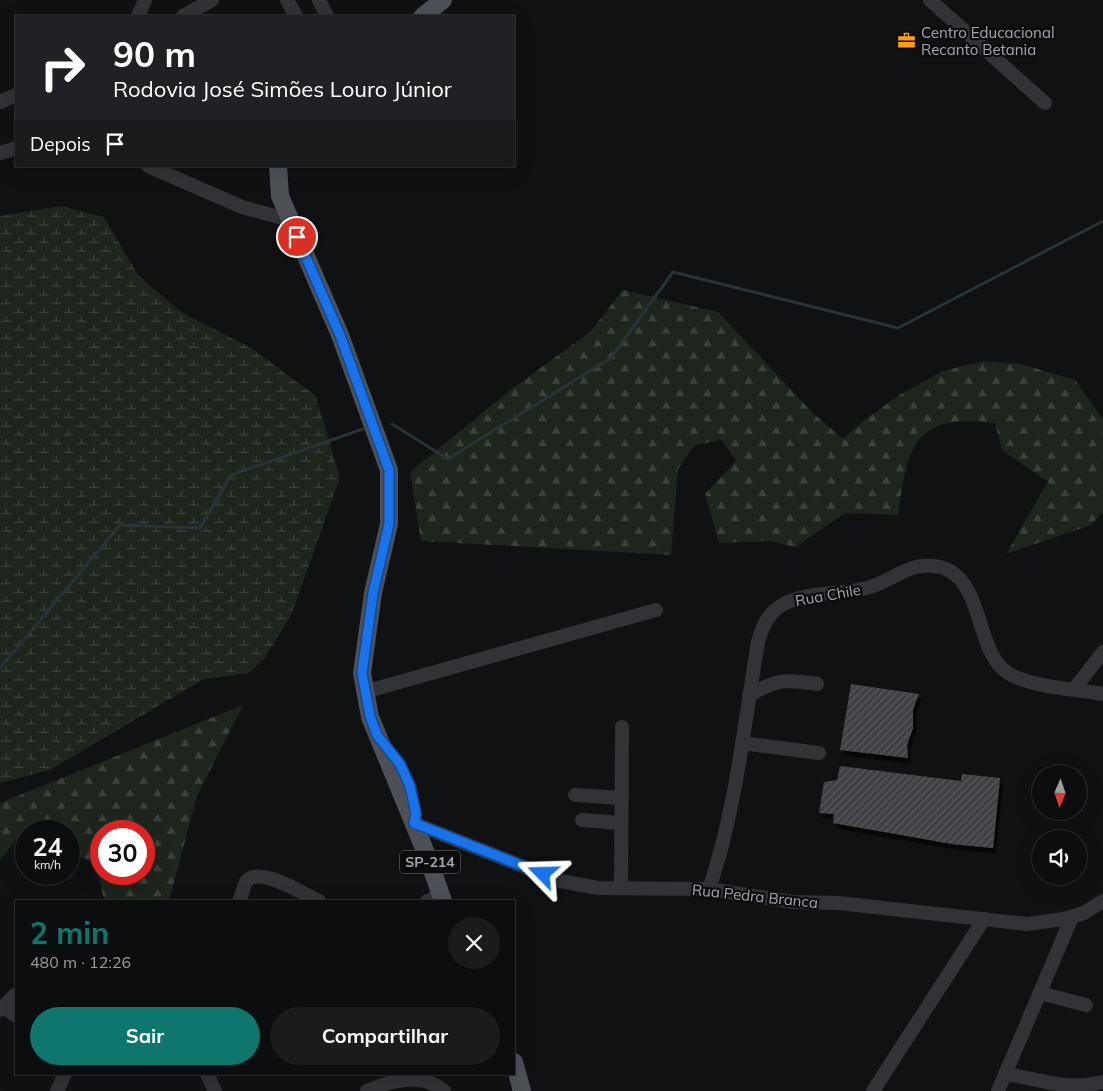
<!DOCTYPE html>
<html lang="pt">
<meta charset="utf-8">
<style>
:root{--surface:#0c0d0e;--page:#1a1b1c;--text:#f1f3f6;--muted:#9a9c9e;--line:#2c2d2e;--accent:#0f766e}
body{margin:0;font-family:Mulish,sans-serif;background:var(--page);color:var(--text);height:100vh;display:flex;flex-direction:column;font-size:19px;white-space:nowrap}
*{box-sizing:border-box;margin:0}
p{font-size:16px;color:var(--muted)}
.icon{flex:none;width:28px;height:28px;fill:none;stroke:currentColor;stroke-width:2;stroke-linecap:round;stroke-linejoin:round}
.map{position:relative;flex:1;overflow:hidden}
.details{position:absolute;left:15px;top:900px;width:500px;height:175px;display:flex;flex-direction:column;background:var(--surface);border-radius:0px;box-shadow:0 5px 20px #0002,0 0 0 1px var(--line)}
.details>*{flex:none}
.top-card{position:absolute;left:15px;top:15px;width:500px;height:152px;border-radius:0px;box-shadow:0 5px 20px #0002,0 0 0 1px var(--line);background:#202124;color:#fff;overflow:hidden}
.needle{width:32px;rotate:182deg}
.controls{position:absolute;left:1032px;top:765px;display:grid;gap:10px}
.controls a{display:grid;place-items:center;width:55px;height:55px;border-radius:50%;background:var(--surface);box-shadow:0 5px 20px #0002,0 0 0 1px var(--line);font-size:25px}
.speed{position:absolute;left:15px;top:820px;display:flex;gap:10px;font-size:25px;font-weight:700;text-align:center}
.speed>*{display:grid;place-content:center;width:65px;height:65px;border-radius:50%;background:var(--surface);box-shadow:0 5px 20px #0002,0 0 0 1px var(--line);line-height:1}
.speed small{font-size:12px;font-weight:400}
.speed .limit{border:8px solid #d22;background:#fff;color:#111}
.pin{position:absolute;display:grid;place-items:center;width:42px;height:42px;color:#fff;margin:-21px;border:2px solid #fff;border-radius:50%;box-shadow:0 1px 5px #0007}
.me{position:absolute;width:55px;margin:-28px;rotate:292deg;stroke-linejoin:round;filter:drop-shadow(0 0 4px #0008)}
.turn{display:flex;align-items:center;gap:18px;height:105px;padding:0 15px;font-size:22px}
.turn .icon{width:65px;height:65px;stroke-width:2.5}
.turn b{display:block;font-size:35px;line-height:42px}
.then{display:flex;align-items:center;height:48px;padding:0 15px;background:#0003;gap:10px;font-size:19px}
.round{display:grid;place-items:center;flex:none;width:52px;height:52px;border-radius:26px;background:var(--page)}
.summary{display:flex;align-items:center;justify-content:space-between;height:85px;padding:0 15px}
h1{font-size:30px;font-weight:700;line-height:38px;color:var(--accent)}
.primary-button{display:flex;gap:10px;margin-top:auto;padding:10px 15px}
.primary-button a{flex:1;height:58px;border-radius:30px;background:var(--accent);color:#fff;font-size:20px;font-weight:700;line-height:58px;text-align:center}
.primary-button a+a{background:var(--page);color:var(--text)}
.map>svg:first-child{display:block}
.forest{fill:url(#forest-firs);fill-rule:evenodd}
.wetland{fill:url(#wetland-marsh)}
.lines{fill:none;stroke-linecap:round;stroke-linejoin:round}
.stream{stroke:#283338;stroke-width:3}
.building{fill:url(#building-hatch);filter:url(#shadow)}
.minor{stroke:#313337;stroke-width:14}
.major{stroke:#4d5057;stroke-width:18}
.route-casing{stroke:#114b97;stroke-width:12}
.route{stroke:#1a73e8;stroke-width:9}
.labels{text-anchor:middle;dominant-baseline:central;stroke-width:4.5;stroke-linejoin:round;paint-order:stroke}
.shield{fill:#0c0c0d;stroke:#747982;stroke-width:1}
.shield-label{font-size:14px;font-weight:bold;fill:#a1a8b4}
.poi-label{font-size:15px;fill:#a1a8b4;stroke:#0c0c0d;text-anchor:start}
.street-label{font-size:15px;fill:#a1a8b4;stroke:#0c0c0d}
</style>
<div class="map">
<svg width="1103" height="1091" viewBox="0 0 1103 1091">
<defs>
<pattern id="forest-firs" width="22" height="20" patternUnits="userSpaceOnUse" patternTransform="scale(1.25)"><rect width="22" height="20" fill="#1d251d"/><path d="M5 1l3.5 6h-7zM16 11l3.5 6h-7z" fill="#3b423b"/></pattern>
<pattern id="wetland-marsh" width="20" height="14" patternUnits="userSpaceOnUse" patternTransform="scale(1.25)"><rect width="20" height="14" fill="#1d251d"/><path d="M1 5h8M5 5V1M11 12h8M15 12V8" fill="none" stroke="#3b423b"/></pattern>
<pattern id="building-hatch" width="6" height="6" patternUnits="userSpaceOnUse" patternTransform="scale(1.25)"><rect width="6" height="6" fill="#3f4145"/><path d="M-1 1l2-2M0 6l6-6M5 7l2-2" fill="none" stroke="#585a5d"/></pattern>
<filter id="shadow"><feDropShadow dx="3" dy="5.5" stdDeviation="0" flood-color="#0009"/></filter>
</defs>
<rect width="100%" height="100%" fill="#101112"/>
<g class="forest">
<path d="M623,290l95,22 96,102 29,25 21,-19 37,-26 42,-23 40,-10 38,3 54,16 28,39v93l-12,13 -85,29 42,-72 -46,-32 -7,-27c-81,-10 -87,22 -97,92l-53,-2 -49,34 -27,-6 -50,2 -14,-49 31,-33 -14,-21 -27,5 -17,24 -7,86 -250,-14 -11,-69 99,-81 81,-59z"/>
<path d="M243,705l-46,91 -28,105h-65l-7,-35 -28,-17v-18h-30l-11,-6 -28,35v-57zM101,831h43v43h-43z"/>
</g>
<path class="wetland" d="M60,206l44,11 34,58 43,37 70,36 65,48 24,82 -49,137 -26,43 -16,15 -45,6 -154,91 -50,13v-567z"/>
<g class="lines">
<g class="stream">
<path d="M392,424l56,35 163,-101 62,-86 225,56 205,-107"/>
<path d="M0,668l120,-143 80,3 31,-53 132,-46"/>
</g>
</g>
<g class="building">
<path d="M851,684l68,10 -6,15v19l-6,17 1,13 -68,-8z"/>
<path d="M840,766l121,15 1,-7 38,4 -7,70 -41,-4 -119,-21 1,-9 -15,-1 5,-31 13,-2z"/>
</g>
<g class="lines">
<g class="minor">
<path d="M287,0l9,16"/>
<path d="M319,0l8,16"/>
<path d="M930,0l115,103"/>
<path d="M138,16l7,-16"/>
<path d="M183,16l29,-16"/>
<path d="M0,102l16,-7"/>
<path d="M0,153l16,-5"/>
<path d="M148,166l94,41 48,13"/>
<path d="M1074,689l29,-37"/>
<path d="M364,692l292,-82"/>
<path d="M749,695c29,-16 36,-16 68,-11"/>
<path d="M742,743l77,10"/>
<path d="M575,795l47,3"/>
<path d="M582,820l39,3"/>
<path d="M413,823l147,58 38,7 111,1 84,13 45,1 189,21 37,-5 20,-6 19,-12"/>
<path d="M621,888l1,-161"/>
<path d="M709,889c27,-79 35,-164 49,-247 4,-15 10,-29 24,-37 24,-14 58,-10 85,-17 18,-4 32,-17 49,-21 11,-2 24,-2 34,4 35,20 26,88 63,105 27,12 62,13 90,18"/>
<path d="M239,901c3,-5 4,-14 7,-19 12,-18 59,13 73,19"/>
<path d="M427,901l15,-6"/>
<path d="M1040,993l46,12"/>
<path d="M3,1007l13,9"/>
<path d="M0,1010l16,-16"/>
<path d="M207,1074l8,17"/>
<path d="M1005,1074c36,5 61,17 98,8"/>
<path d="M57,1091l8,-17"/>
<path d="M367,1091c25,-11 55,-19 77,0"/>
<path d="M873,1091l111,-172"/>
<path d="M998,1091l74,-174"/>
</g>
<g class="major">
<path d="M423,16l20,-16"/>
<path d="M278,166l2,30 60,139 49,135v54l-16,69 -11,80 8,44 58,141 15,43"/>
<path d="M514,1062l8,29"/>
</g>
</g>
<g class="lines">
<defs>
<path id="route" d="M297,237l43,98 49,135v54l-16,69 -11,80 8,43 7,19 23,29 10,22 6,28 -2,9 129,51"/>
</defs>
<use href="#route" class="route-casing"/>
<use href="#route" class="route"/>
</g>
<defs>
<symbol id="office-bare" viewBox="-9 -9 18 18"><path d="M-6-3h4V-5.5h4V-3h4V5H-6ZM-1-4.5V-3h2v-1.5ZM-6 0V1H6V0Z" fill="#ff9e1c" stroke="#0c0c0d" stroke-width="2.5" paint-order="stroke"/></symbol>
</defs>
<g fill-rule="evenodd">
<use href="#office-bare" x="894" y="28" width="25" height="25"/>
</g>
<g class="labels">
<rect class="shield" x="400" y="850.5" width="60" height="23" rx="4"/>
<g class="shield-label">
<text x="430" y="862">SP-214</text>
</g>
<g class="poi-label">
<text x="921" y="32">Centro Educacional<tspan x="921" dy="17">Recanto Betania</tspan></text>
</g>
<g class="street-label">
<text transform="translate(828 595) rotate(-10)">Rua Chile</text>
<text transform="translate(755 896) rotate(6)">Rua Pedra Branca</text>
</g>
</g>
</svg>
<div class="controls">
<a><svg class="needle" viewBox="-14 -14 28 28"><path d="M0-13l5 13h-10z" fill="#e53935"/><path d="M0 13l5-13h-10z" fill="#9a9c9e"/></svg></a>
<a><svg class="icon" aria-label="sound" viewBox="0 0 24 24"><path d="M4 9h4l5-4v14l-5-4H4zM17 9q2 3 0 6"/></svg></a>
</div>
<div class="speed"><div>24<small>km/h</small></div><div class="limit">30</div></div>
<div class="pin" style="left:297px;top:237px;background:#d93025"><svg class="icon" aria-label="arrive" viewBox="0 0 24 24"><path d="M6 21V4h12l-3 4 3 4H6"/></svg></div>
<svg class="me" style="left:543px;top:874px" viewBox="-20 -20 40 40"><path d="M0-17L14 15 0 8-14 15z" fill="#1a73e8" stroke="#fff" stroke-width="4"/></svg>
<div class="top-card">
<div class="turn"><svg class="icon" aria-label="right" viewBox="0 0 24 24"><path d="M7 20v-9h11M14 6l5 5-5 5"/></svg><div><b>90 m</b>Rodovia José Simões Louro Júnior</div></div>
<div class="then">Depois<svg class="icon" aria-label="arrive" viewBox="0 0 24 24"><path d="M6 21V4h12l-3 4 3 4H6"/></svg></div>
</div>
<section class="details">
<div class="summary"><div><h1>2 min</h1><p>480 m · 12:26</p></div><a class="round"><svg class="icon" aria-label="close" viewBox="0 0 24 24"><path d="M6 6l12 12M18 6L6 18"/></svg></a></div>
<div class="primary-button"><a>Sair</a><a>Compartilhar</a></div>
</section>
</div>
